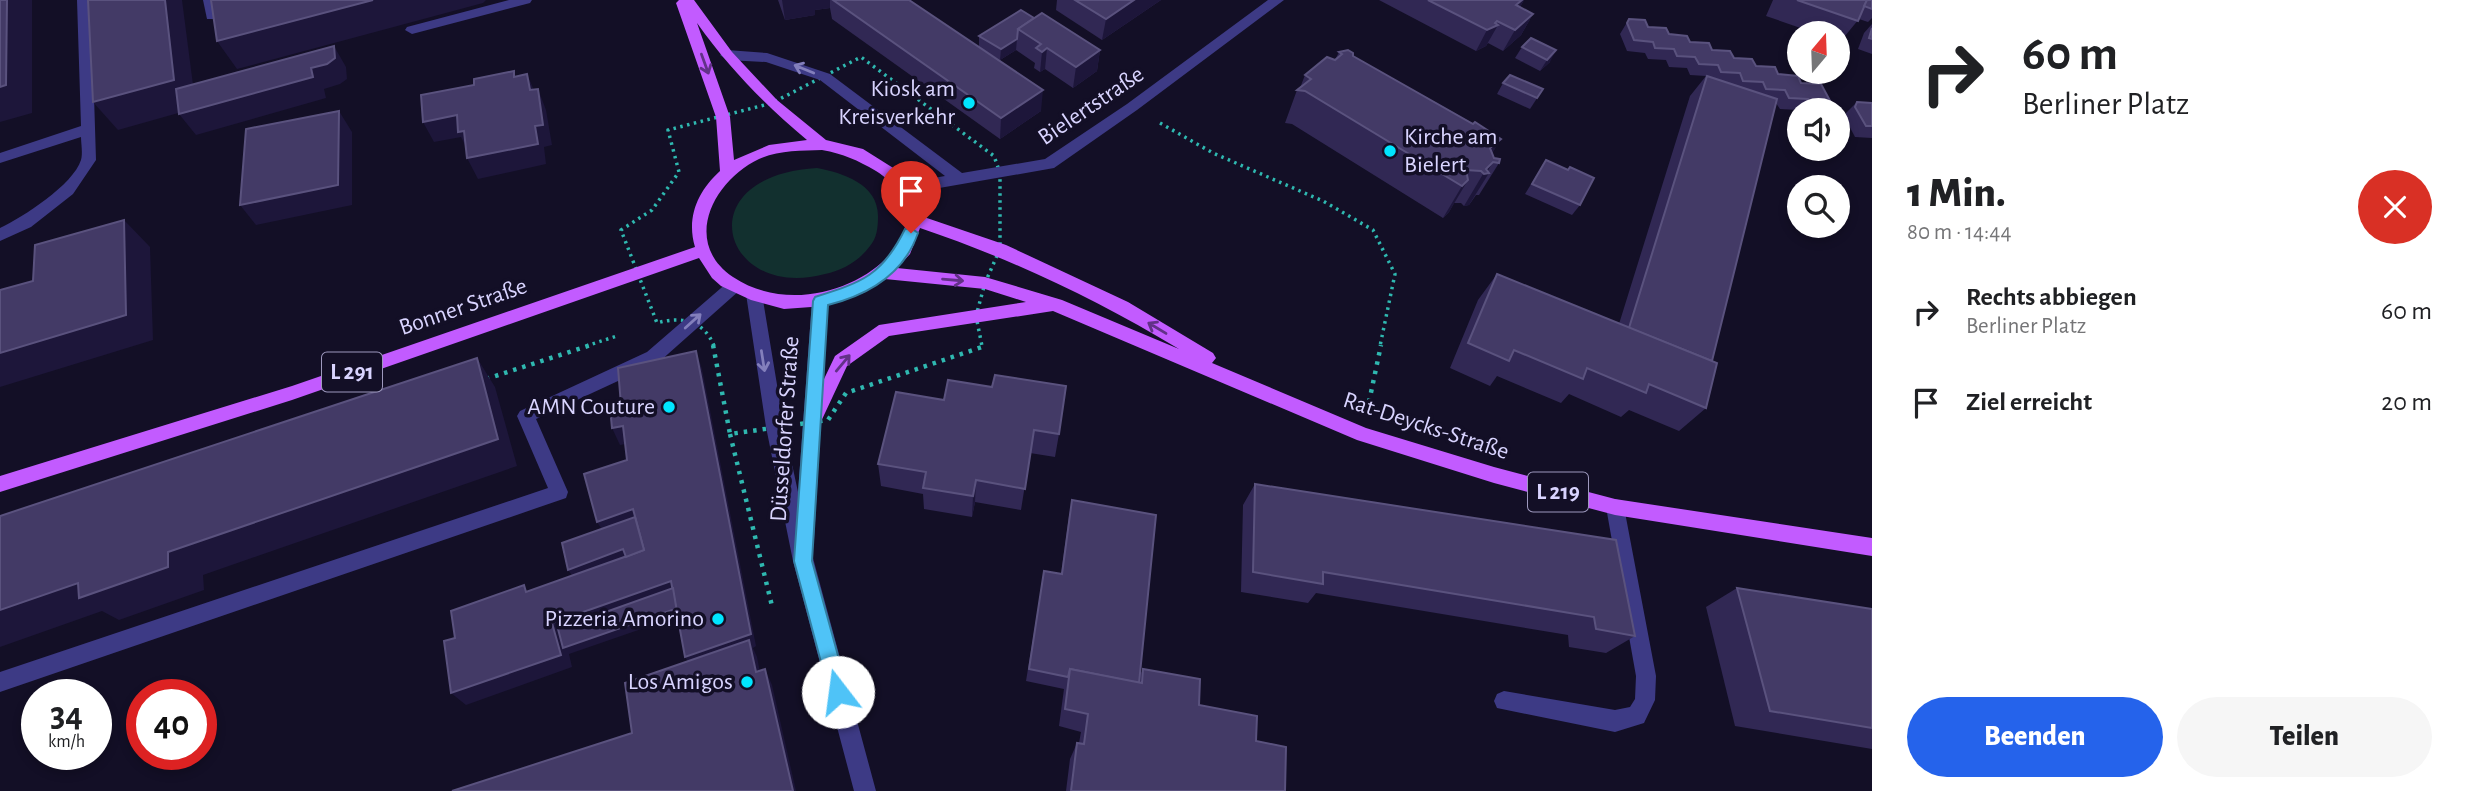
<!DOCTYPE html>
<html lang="de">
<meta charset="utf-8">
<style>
:root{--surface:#fff;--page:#f6f6f6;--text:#202124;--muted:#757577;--accent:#2563eb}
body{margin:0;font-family:"Alegreya Sans",sans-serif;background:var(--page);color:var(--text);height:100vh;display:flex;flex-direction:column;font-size:26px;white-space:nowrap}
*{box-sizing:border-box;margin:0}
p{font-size:23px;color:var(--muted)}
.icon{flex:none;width:38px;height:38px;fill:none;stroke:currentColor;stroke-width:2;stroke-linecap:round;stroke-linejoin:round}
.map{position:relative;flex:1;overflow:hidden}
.panel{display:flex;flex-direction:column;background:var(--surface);width:595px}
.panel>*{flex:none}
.top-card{background:#fff;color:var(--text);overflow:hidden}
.needle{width:46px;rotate:19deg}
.fabs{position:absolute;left:1787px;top:21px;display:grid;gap:14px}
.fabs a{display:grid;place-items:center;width:63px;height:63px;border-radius:50%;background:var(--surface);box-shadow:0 4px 10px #0003;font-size:35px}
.speed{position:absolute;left:21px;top:679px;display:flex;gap:14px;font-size:35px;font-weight:700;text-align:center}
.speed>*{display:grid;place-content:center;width:91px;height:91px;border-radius:50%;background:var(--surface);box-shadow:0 4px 10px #0003;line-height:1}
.speed small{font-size:18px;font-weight:400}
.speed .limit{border:10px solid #d22;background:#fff;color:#111}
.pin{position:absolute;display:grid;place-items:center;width:60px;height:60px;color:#fff;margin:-72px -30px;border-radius:50% 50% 50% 0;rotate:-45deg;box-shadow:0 0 7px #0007}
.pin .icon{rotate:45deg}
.me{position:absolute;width:77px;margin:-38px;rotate:345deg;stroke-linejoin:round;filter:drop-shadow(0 0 5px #0008)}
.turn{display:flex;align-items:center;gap:24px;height:147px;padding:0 35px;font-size:32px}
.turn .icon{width:91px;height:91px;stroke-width:2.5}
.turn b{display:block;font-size:49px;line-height:60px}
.round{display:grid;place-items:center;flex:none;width:74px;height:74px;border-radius:37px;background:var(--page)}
.headline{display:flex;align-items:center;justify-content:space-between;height:119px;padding:0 35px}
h1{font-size:42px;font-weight:800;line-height:52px}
.action{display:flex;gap:14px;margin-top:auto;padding:14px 35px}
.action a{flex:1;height:80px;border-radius:42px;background:var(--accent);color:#fff;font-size:28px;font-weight:800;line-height:80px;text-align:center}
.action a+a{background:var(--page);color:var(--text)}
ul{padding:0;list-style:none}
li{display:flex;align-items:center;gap:21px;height:91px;padding:0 35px}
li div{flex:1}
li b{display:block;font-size:26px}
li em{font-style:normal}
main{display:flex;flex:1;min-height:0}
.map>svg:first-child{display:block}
.green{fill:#12302f}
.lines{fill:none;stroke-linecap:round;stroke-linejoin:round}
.path-far1{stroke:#2fb8b0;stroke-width:3.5;stroke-dasharray:2.5 4.5;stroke-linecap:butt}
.path{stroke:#2fb8b0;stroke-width:4.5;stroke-dasharray:3.5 6;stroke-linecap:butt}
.minor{fill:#3d3a85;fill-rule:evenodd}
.major{fill:#c25bff;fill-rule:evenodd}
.wall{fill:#312854}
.shaded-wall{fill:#1d163a}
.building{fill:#433a66;stroke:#5a527e;stroke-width:2}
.oneway{stroke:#623188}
.oneway2{stroke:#837fbc}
.route{fill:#4fc3f7;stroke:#337fa1;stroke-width:2}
.poi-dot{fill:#00e5ff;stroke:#130f26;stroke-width:2.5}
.labels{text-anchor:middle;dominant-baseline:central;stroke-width:7;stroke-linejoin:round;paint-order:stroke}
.shield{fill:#130f26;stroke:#9e99be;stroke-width:2}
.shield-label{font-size:23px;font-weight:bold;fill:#d9d4ff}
.poi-label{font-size:24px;fill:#d9d4ff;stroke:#130f26;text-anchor:end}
.street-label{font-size:24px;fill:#d9d4ff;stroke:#130f26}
</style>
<main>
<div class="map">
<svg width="1872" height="791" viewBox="0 0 1872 791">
<rect width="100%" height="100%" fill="#130f26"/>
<path class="green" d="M817,168c26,5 61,16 61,48 0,11 -1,22 -8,30 -11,15 -27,24 -45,28 -102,28 -141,-98 -8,-106z"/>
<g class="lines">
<g class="path-far1">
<path d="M1160,123l53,30 110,48 50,29 22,44 -15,72"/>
<path d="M586,346l31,-10"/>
<path d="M714,346c-10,-26 -33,-30 -57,-23l-36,-93 31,-20 27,-38 -11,-42 104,-27 89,-46 133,99 6,17v76l-15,34 -9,33 6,30"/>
</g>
<g class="path">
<path d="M713,345l17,89 98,-14 18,-27 136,-46v-2"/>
<path d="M486,379l105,-34"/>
<path d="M1369,402l12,-57"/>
<path d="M730,434l42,172"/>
</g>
<g class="minor">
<path d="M77,0h14l5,160 -23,34 -42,33 -31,14v-13c23,-11 73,-43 81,-68 2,-6 0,-17 0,-23l-81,26v-10l81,-27z"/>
<path d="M203,0h14v19h-10z"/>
<path d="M509,0h23l-2,3 -118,31 -7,-4 2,-3z"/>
<path d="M1268,0h16l-147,110 -83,58 -149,26 -8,-6 3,-4 45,-8 -125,-96 -54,-18 -39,-2 -7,-5 7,-5 40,3 63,21 132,99 83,-14 82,-55z"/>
<path d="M734,280l8,6 -2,4 -81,72 -123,57 32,73 -2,6 -566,194v-20l548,-184 -31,-72 3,-5 127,-59 81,-70z"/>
<path d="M754,288l8,6 22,133 14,65 14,-191 2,-5h12l2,5 -14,239 -4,7 66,244h-22l-61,-230 -27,-134 -20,-133z"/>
<path d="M1615,499l7,2 2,6 32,169 -1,24 -11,23 -29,9 -118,-24 -3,-7 3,-7 7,-3 111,19 15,-3 5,-8 1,-23 -30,-169 2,-6z"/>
</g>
<path class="major" d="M679,0h15l38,52 45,48 49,40 37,9 35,22 21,28 2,17 85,29 122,57 85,51 3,5 -4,5 154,65 128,39 121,32 257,39v18l-257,-41 -121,-32 -137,-43 -304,-129 -164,25 -42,30 -29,62 -6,3 -6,-3 -3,-5 32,-67 44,-31 147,-23 -41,-13 -100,-10 -22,14 -38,13 -41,3 -33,-9 -30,-14 -9,-8 -13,-20 -407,142 -292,92v-16l292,-90 403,-139c-9,-30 3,-56 25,-76l-4,-54 -40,-114zM697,23c32,45 68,82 110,117l-38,5 -35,15 -4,-43zM822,150c22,4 35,10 54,21 94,59 -52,167 -143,106 -52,-35 -19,-97 26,-118 19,-9 42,-8 63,-9zM920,228c94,32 174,70 259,121l-117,-49 -77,-23 -88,-9 13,-14z"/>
</g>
<g class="wall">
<path d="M778,0h131l132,111 -41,28 -168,-120 -2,-11 -15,2v5l-30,5z"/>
<path d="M1057,0h104l-59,40 -46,-30z"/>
<path d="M1379,0h145l-4,7 13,7 -12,21 -18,16 -15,-8 -2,3 -10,5z"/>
<path d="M1773,0h99v18l-4,4 -9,-3 -19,23 -2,-1v-8h-23l-49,-17z"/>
<path d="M1034,18l66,32 -3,21 -24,17 -28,-19 -5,3 -6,-4 1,-5 -19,-13 -16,10 -21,-13v-11z"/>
<path d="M1629,19l172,64 33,25 -3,2 -32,1 -1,-1 -18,-1 -4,-6 -64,258 -6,47 -27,23 -50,-21 -8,7 -52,-23 -8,9 -64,-27 -7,10 -40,-18 28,-68 19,-26 122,50 71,-228 16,-20 -16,-1 -3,-7 -18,-1 -3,-7 -18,-1 -3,-6 -18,-2 -7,-17z"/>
<path d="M1872,24v30l-14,-5 6,-16z"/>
<path d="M1522,47l28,15 -10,9 -25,-13z"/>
<path d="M1339,52l14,4 148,83 -9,14 2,5 5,5 -20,32h-3l-7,10 -5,1 -3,-3h-7l-5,9 -6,6 -151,-94 -7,-1 12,-33 3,-2 5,-13 30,-15z"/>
<path d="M1503,83l40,6 -13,20 -33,-15z"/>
<path d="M1857,102l15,1v35l-17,-1 -10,-19 1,-5z"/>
<path d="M1546,160l34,45 -8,10 -47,-21z"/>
<path d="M896,392l163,42 -4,23 -25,-4 -9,57 -46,-8 -3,15 -48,-8 -1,-15 -42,-8 -3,-22z"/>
<path d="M1255,484l361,56 19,96 -29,17 -37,-6 -1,-12 -252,-42 -8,10 -67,-11 2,-87z"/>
<path d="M1072,500l68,175 3,-6 113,72 29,50h-219l4,-32 7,-16h2l2,-11 -22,-6 5,-37 -38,-8 18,-110 17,3 8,-58z"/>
<path d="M1737,588l135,21v140l-137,-23 -29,-119z"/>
</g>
<g class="shaded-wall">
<path d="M5,0h27v113l-32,9v-35z"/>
<path d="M165,0h17l14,108 -78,22 -25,-28z"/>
<path d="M373,0h113l-3,3 -246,66 -20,-28z"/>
<path d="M782,0h48v8l-15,2v5l-30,5z"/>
<path d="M1134,0h27l-59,40 4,-21z"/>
<path d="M1522,0h2l-10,18 -10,8 12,-21z"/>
<path d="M1533,14l-12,21 -18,16 12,-21z"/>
<path d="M1497,21l-3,6 4,-2 -12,21 -10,5 11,-21z"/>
<path d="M1017,39l-1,11 -16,10 1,-11z"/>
<path d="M334,46l12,21 1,12 -7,5 -16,5 2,9 -130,37 -17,-21 132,-46z"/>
<path d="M1047,48l-2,21 -5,3 2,-20z"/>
<path d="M1100,50l-3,21 -24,17 3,-21z"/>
<path d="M1556,50l-6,12 -10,9 7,-11z"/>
<path d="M527,74l9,21 -6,-5z"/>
<path d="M538,89l8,21 6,35 -8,2 2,17 -68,15 -11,-21 68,-32z"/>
<path d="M1043,90l-2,21 -41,28 1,-21z"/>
<path d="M339,111l13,21v73l-96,20 -16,-20z"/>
<path d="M457,115l10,21 2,17 -8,-16 -27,5 -11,-20z"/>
<path d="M1501,139l-20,32 -1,1 10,-24z"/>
<path d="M1493,162l-7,12 3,-1 -20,32 -5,1 22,-37z"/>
<path d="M1468,180l-19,32 -6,6 19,-32z"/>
<path d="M124,220l26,27 3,93 -153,47v-34z"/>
<path d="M696,351l6,18 54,277 -3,2 4,9 6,31 -70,-19 -8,-12z"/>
<path d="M477,358l18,29 22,79 -314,109 1,15 -85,30 -17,-9 -102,36v-37l168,-58z"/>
<path d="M623,426l8,17 -11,2 -8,-17z"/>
<path d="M976,480l-1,22 -3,15 1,-21z"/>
<path d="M633,509l13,41 -39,-13 -10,-15z"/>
<path d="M623,549l5,8 -54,21 -6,-8z"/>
<path d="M671,581l8,32 -7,-3 4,7 -107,37 3,13 -106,38 -15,-12 101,-70z"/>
<path d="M765,669l7,16 24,106h-3z"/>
</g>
<g class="building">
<path d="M0,0h7l-1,85 -6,2z"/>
<path d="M88,0h77l9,80 -81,22z"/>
<path d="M211,0h162l-156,41z"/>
<path d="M833,0h76l134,90 -42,28z"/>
<path d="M1075,0h59l-28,19z"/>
<path d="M1428,0h94l-6,5 17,9 -18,16 -18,-9 -2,2 3,2 -11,5z"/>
<path d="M1797,0h70l-9,21z"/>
<path d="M1867,0h5v9l-8,-3z"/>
<path d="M1021,10l13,8 -16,11 -1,10 -16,10 -22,-13z"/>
<path d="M1042,13l58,37 -24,17 -29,-19 -5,4 -6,-4 5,-4 -23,-15z"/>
<path d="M1629,19l16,1 3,7 18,1 3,6 18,2 3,6 19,1 3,7 18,1 4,7 18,1 4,7 19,1 3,7 20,2 3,7 20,1 13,24 -22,-2 -4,-7 -19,-1 -4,-8 -19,-1 -3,-7 -20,-1 -3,-8 -19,-1 -3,-7 -19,-1 -4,-7 -18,-1 -3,-7 -19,-1 -2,-6 -19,-2 -7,-17z"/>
<path d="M1872,28v11l-3,-1z"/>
<path d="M1531,38l25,12 -9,10 -25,-13z"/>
<path d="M334,46l1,12 -8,6 -16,4 2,9 -134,37 -3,-25z"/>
<path d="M1348,50l5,3v3l120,68 2,-2 26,17 -11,9 4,10 6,1 -1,4 -6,-1 -7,7 3,4 -5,1 -3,-3 -15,-1 2,10 -6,6 -157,-95 -8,-1 14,-11 -6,-4 22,-18 8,3 7,-6 -3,-2z"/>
<path d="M514,71v6l13,-3 3,16 8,-1 5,36 -8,1 3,18 -71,14 -3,-27 -6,1 -1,-17 -34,7 -2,-27 53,-10v-6z"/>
<path d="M1510,75l33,14 -6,9 -34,-15z"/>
<path d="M1707,76l70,23 -65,262 -83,-33z"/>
<path d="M1857,102l15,1v23h-6l-11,-19z"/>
<path d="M339,111l-1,74 -98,20 6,-76z"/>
<path d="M1546,160l22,10 2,-3 24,11 -14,27 -48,-21z"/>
<path d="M124,220l2,95 -126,38v-63l33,-9 2,-36z"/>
<path d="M1497,274l220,89 -11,45 -57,-24 -3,9 -59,-25 -4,11 -69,-29 -5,11 -41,-18z"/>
<path d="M696,351l55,283 -66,23 -14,-76 -119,42 9,32 -110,38 -7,-52 11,-3 -4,-27 73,-26 2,7 118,-42 -11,-41 -36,13 -13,-48 43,-14 -4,-34 -11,2 -2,-21 11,-2 -3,-37z"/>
<path d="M477,358l21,81 -330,113v15l-89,31 -1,-15 -78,27v-94z"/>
<path d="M995,375l71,11 -7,48 -25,-4 -9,59 -49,-9 -3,16 -50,-8 3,-16 -48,-8 18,-72 48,8 4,-20 44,7z"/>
<path d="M1255,484l361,56 19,96 -39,-7 -2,-12 -271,-45v12l-70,-12z"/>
<path d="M1072,500l84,15 -17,168 -69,-14 -2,8 -39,-8 15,-98 18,3z"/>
<path d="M635,517l9,33 -18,7 -3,-8 -55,21 -6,-27z"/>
<path d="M673,588l4,24 -5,-2 -109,38 -5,-19z"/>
<path d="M1737,588l135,21v119l-102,-17z"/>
<path d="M749,640l7,32 9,-3 28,122h-341l180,-58 -7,-50z"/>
<path d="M1070,669l72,14 1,-14 57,10 -1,26 58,11 -1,25 30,6 -1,44h-214l6,-48 7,1 4,-30 -23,-5z"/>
</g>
<defs><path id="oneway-shaft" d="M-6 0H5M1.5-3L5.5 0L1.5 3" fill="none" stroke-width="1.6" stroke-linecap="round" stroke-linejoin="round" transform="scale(1.75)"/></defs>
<g class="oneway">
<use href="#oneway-shaft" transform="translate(705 64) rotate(70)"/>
<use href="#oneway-shaft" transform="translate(953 280) rotate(5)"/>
<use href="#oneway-shaft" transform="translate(1157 328) rotate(-149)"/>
<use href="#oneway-shaft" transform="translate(843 363) rotate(-50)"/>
</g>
<g class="oneway2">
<use href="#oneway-shaft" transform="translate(804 69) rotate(-158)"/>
<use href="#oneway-shaft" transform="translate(693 321) rotate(-42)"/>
<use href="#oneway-shaft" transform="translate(763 361) rotate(81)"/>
</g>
<path class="route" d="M911,228l7,5c-14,41 -50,62 -90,72l-16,256 36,131 -3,7 -7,3 -7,-3 -2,-7 -35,-131 19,-260 2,-4c47,-15 67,-21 90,-68z"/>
<g class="poi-dot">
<circle cx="969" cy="103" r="7"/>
<circle cx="1390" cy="151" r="7"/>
<circle cx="669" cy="407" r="7"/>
<circle cx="718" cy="619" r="7"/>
<circle cx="747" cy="682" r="7"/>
</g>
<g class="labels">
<g class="shield">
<rect x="322" y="352.5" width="60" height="39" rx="5"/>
<rect x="1528" y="472.5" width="60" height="39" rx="5"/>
</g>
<g class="shield-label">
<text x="352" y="372">L 291</text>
<text x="1558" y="492">L 219</text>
</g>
<g class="poi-label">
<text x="955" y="89">Kiosk am<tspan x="955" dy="28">Kreisverkehr</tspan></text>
<text x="1404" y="137" text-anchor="start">Kirche am<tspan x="1404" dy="28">Bielert</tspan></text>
<text x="655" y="407">AMN Couture</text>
<text x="704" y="619">Pizzeria Amorino</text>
<text x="733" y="682">Los Amigos</text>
</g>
<g class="street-label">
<text transform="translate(1091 106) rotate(-34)">Bielertstraße</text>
<text transform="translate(463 307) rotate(-19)">Bonner Straße</text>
<text transform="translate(1426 426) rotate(18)">Rat-Deycks-Straße</text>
<text transform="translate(785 429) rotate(-86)">Düsseldorfer Straße</text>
</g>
</g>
</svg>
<div class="fabs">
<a><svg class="needle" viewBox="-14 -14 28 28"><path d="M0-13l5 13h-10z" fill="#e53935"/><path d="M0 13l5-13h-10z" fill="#757577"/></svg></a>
<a><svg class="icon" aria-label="sound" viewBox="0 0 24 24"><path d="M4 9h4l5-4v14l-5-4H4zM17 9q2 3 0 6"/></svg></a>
<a><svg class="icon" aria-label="search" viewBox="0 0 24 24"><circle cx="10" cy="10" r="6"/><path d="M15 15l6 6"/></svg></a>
</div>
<div class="speed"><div>34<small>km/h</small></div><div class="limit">40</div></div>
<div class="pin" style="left:911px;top:233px;background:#d93025"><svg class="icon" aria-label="arrive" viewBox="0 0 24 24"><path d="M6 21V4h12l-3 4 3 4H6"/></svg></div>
<svg class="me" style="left:838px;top:692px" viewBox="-20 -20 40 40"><circle r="19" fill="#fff"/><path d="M0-13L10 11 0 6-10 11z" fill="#4fc3f7"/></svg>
</div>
<section class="panel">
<div class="top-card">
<div class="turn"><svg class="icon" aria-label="right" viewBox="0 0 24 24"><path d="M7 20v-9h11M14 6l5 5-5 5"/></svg><div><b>60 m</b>Berliner Platz</div></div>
</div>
<div class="headline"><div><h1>1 Min.</h1><p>80 m · 14:44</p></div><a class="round" style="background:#d93025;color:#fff"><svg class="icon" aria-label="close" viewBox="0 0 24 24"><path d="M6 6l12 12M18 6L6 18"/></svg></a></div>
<ul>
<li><svg class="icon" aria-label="right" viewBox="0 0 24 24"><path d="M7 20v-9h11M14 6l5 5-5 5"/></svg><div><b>Rechts abbiegen</b><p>Berliner Platz</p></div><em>60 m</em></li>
<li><svg class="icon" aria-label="arrive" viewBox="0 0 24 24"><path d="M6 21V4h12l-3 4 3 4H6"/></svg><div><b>Ziel erreicht</b></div><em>20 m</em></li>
</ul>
<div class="action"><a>Beenden</a><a>Teilen</a></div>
</section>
</main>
